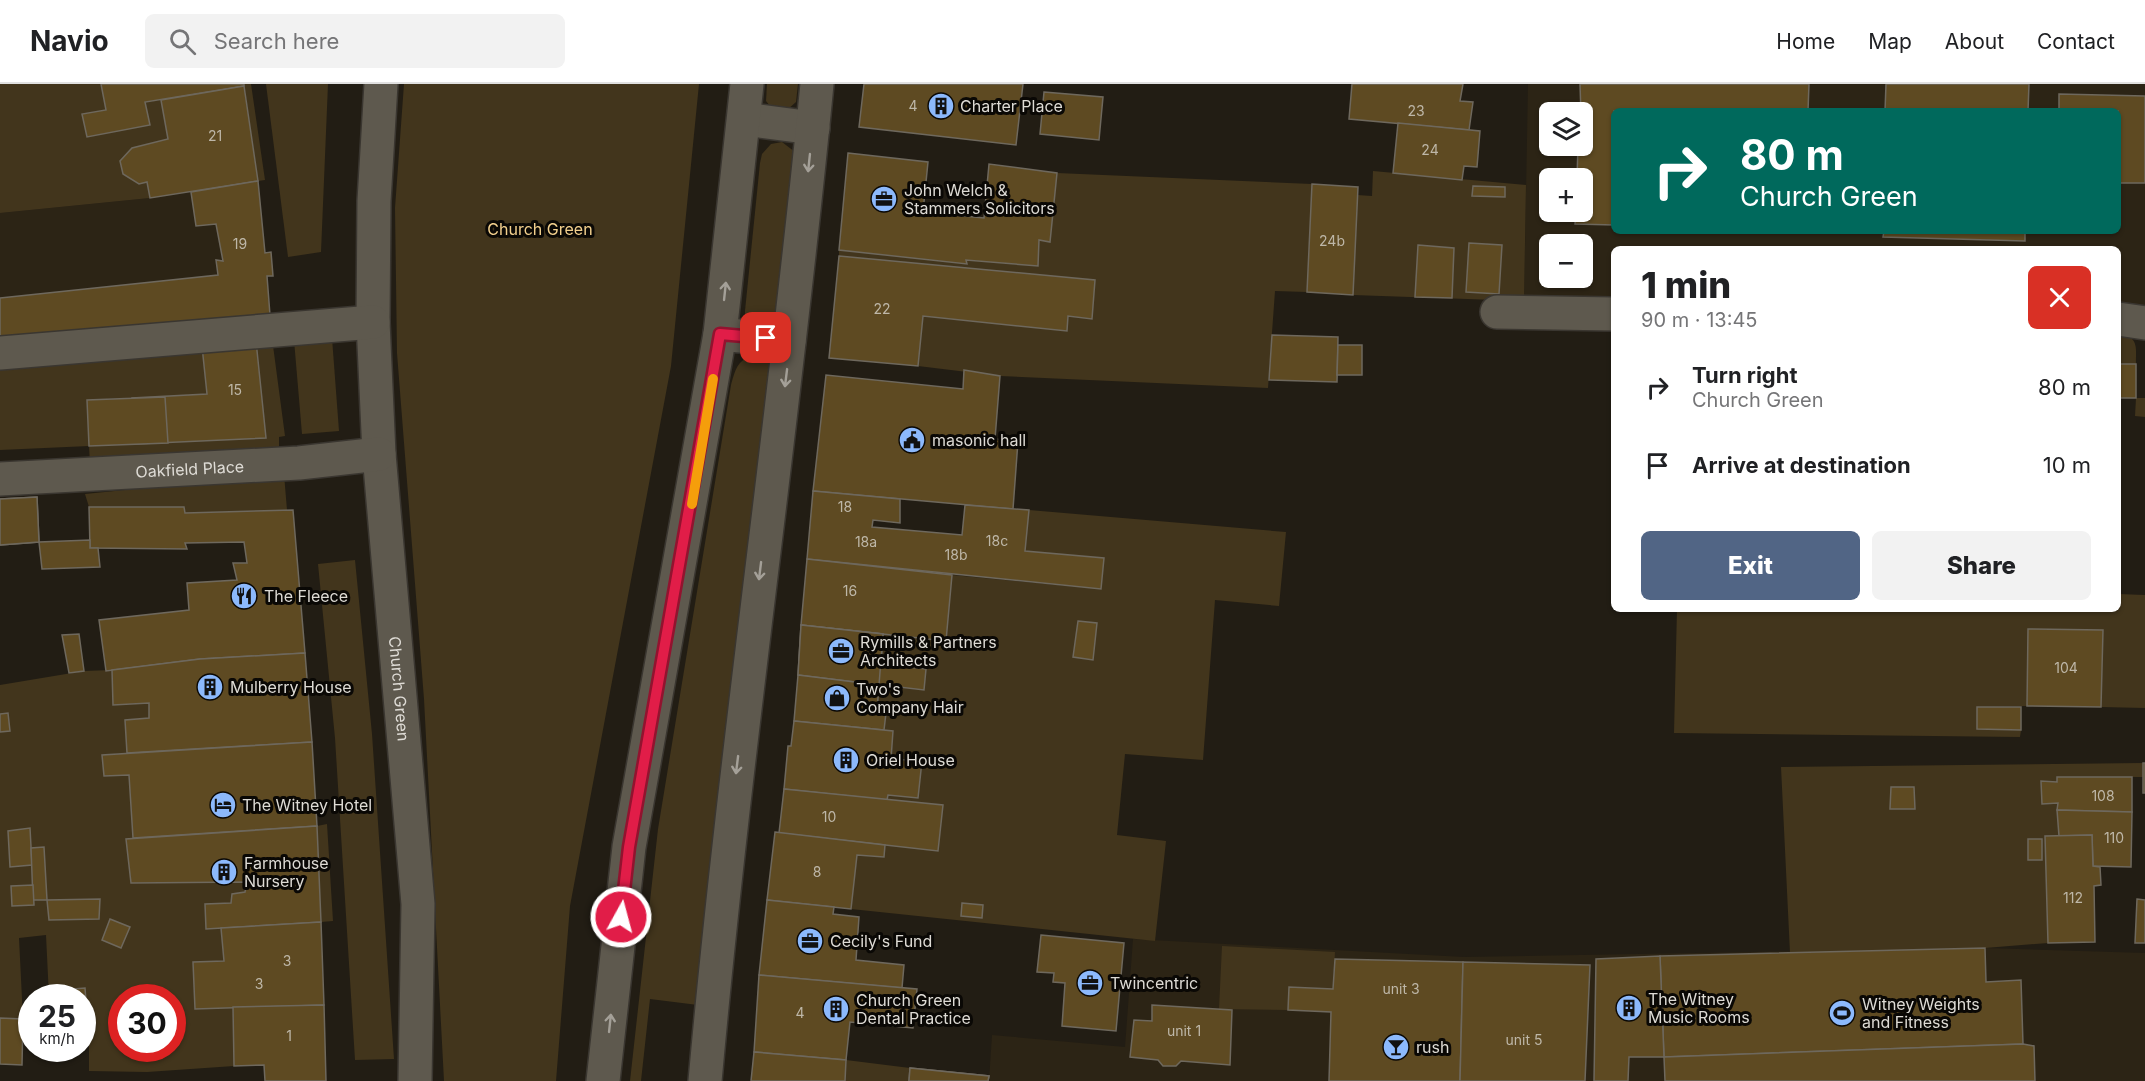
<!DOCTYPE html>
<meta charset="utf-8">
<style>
:root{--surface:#fff;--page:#f2f2f2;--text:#202124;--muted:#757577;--line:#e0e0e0;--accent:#516585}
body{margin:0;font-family:Inter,sans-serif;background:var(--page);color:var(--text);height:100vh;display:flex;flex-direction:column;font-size:22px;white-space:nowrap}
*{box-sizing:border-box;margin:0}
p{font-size:20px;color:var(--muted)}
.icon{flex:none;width:33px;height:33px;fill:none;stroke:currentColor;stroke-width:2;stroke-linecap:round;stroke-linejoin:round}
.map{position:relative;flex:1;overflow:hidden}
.side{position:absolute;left:1611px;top:162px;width:510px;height:366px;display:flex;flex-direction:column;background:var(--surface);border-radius:9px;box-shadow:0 2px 4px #0004}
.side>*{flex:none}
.hud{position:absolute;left:1611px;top:24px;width:510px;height:126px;border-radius:9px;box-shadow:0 2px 4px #0004;background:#00695c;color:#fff;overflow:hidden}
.tools{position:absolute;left:1539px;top:18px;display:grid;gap:12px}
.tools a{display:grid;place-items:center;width:54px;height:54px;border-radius:9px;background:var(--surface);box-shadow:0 2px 4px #0004;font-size:30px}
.speed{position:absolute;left:18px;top:900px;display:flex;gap:12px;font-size:30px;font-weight:700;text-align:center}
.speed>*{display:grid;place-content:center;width:78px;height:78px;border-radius:50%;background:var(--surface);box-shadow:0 2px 4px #0004;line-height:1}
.speed small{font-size:15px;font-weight:400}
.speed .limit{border:9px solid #d22;background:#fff;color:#111}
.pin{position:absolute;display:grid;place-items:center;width:51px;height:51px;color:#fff;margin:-26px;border-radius:12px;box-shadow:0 3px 9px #0006}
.me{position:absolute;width:66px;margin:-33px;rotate:7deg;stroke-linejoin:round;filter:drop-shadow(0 0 4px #0008)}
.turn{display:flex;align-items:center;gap:21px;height:126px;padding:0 30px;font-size:27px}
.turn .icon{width:78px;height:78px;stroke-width:2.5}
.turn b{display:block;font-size:42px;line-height:51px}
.round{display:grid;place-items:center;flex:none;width:63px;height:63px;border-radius:9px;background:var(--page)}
.head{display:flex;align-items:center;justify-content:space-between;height:102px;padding:0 30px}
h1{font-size:36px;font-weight:800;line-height:45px}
.cta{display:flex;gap:12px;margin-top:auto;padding:12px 30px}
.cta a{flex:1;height:69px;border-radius:9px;background:var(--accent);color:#fff;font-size:24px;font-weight:800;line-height:69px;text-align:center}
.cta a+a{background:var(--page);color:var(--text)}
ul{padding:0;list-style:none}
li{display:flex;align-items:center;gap:18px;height:78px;padding:0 30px}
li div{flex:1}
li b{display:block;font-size:22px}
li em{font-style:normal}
header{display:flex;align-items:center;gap:36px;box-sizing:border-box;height:84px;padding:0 30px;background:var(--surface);border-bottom:2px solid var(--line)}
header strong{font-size:28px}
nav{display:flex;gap:33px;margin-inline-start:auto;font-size:21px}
.search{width:420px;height:54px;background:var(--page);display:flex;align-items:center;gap:15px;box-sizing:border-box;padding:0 21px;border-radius:9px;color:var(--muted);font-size:22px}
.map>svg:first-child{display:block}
.built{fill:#2c2415;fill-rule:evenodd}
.green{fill:#42351c;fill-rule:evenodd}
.building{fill:#5e4a22;stroke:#6e685d;stroke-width:1.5}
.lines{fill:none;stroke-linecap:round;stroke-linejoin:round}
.minor-casing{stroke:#3a3630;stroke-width:36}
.minor{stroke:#5e594e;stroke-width:33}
.oneway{stroke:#a4a098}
.route-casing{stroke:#92132f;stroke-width:15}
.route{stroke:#e11d48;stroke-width:10}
.slow{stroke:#f59e0b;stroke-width:10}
.labels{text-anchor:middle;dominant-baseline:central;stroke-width:6;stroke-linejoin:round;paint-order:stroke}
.number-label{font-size:14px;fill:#beb7a8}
.poi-label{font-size:16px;fill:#dedbd5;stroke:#0a0805;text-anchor:start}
.park-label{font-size:16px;fill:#f3d08d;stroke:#0a0805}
.street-label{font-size:16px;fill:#dedbd5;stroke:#0a0805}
</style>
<header>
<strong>Navio</strong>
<div class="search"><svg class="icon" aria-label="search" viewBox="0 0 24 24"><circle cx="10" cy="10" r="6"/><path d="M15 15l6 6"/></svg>Search here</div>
<nav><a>Home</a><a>Map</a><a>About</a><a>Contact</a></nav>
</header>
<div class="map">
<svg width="2145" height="997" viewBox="0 0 2145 997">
<rect width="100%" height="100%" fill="#221d14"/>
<g class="built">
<path d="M1528,0h617v226h-27v-61h-504v53l-90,-1zM1614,27h504v120h-504zM1550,28h32v34h-32zM1550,94h32v34h-32zM1550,160h32v34h-32z"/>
<path d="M258,97l7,72 6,-1 2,24 -273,68v-131l150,-15z"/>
<path d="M1133,855l331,18 521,-9 160,5v128h-1156l3,-46 133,12z"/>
</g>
<g class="green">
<path d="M0,0h101l5,26 -24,4 5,23 62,-12 -4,-23 16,-2 7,39 -36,9 -12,13 3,13 16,10 8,-2 3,16 -150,15z"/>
<path d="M244,0h7l14,96 -7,1z"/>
<path d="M266,0h62l-7,168 -33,5z"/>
<path d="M404,0h295l-28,282 -101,540 -14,175h-112l-20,-382 -27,-346 -2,-145z"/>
<path d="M767,0h31l-2,18 -9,8 -17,-4 -4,-5z"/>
<path d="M782,58l13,10 -20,168 -4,4 -22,-2 -4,-3v-8l15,-148 2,-9 9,-10z"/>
<path d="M1373,87l153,14 -2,116 -171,-6 4,-100 15,1z"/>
<path d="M1057,89l255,11 -5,108 -32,-1 -7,97 -268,-12 -82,-10 5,-50 143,15 2,-15 24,3 3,-38 -256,-25v-6l127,14v-4l71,6 2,-26 11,1z"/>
<path d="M2118,250c21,2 18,13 18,30h-18z"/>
<path d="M272,254l13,98 -6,1v16l-189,11 -1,-18 -89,4v-85l202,-19 5,48 -120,6 2,46 176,-8 -9,-97z"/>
<path d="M332,254l7,93 -37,3 -8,-94z"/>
<path d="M752,272l14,2 6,6 -74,641 -48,-6 -9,82h-11l28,-252 73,-444c4,-14 6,-25 21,-29z"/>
<path d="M2136,314h9v19l-10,-1z"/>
<path d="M284,390l3,36 -102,3 -1,-6h-95l-4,-13z"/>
<path d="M1029,426l257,22 -7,74 -64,-6 -12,160 -78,-6 -8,81 49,6 -11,100 -304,-32 6,-54 26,2 5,-62 30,3 4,-36 -31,-3 2,-27 -9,-2 2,-17 -9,-2 2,-26 45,5 2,-20 -45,-6 2,-30 63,7 6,-66 149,14 3,-31 -79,-7z"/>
<path d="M355,476l17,174 22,325 -39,1 -20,-322 -17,-174z"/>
<path d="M2118,510l27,1v113l-44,-1 2,-77 -74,-1 -2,77 -50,1v22l44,1 -1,7 -346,-4 3,-124h441z"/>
<path d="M112,586l2,35 35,-2v15l-24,2 2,33 -25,2 2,21 25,-1 4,63 -7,1 5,44 116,-1 -2,10 -14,11 -26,1 1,25 15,-1 3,33 -31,2 2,46 38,-2 1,59 -87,6 -58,-1v-32h-6l-1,-41 -33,-1 -3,-62 -27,3 4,81 -23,-1v-333l84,-14zM122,914h50v50h-50z"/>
<path d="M2143,679v14h-86v5l-16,-1 1,22h16l1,33h-13l2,107 -63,5 -195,5 -9,-186z"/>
<path d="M327,740l6,97 -12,1 -4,-96z"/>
<path d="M1222,862l113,6 -2,37 -44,-2 -1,23 -69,-1z"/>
<path d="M846,976l64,8 -1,13h-64z"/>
</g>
<g class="building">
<path d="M101,0h143v2l-99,16 5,23 -63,12 -5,-23 24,-4z"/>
<path d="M864,0h159l-7,61 -157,-18z"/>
<path d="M1352,0h111l-3,17 13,1 -4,28 -120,-11z"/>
<path d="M1580,0h229l-1,27h-194v114l-39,-1 1,-12h6v-34h-5l1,-32h4z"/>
<path d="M1886,0h143l-1,27h-143z"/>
<path d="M244,2l14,95 -108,17 -3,-16 -8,2 -16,-10 -3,-13 12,-13 36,-9 -7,-39z"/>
<path d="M1044,8l59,5 -4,43 -59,-6z"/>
<path d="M2059,10l86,2v87h-27v-72h-59z"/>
<path d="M1398,39l82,8 -3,36 -13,-1 -2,14 -69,-7z"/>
<path d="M848,69l80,9 -5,50 61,6 5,-54 68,9 -7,69 -11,-2 -1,26 -72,-6 1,4 -128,-14z"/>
<path d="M258,97l7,72 6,-1 2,24h-6l3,39 -270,29v-46l218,-23 -2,-15 7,1 -7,-37 -20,2 -5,-34z"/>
<path d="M1312,100l46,3 -5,108 -46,-3z"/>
<path d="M1473,102l32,1v10l-33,-1z"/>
<path d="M1884,147h141v10l-142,-4z"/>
<path d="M1469,159l33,2 -3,49 -33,-2z"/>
<path d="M1418,161l36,3 -2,50 -37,-1z"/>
<path d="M839,172l256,24 -3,39 -24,-3 -1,15 -144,-15 -5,50 -89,-8z"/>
<path d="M1272,251l66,2 -1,45 -68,-2z"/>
<path d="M256,257l10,97 -131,6 -3,-46 75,-4 -5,-48z"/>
<path d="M1338,261h24v30h-25z"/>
<rect x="2118" y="280" width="18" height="34"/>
<path d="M964,286l36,6 -5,63 23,2 -5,68 -200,-18 13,-116 137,14z"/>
<path d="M165,313l3,46 -79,3 -2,-46z"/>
<path d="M813,407l87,8v24l-27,-3 -1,7 90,8 3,-30 64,5 -4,41 79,7 -3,31 -294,-30z"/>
<path d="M37,413l2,45 -39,3v-46z"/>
<path d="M37,413l2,45 -39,3v-46z"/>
<path d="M89,423h95l1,6 108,-3 12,143 -105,6 -94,12 -7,-51 90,-10 -2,-27 50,-3 -4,-17h14l-3,-21 -59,1 2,6 -97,-1z"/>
<path d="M90,456v8h8l2,19 -58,2 -3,-27z"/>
<path d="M807,475l145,16 -6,66 -145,-16z"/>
<path d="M1078,537l19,2 -4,37 -20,-3z"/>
<path d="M801,541l82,9 -2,30 45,5 -2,21 -126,-15z"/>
<path d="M801,541l82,9 -4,51 -81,-10z"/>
<path d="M2028,545l75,1 -2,77 -74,-1z"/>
<path d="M79,550l5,37 -15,2 -7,-38z"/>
<path d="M305,569l7,89 -185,11 -2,-33 24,-2v-15l-36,2 -1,-35 88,-11z"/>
<path d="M798,591l81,10 -2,26 9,2 -2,17 -90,-9z"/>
<path d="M1977,623h44v23l-44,-1z"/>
<path d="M8,629l2,18 -10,1v-18z"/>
<path d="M794,637l99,10 -2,28 31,2 -4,37 -30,-3 -1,5 -103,-11 4,-43h3z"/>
<path d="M312,658l5,84 -184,12 -4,-63 -25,1 -2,-21z"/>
<rect x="2143" y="679" width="2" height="30"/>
<path d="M2057,693h75v35l-75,-2 1,-7 -16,1 -1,-23 16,1z"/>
<path d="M1891,703h23l1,22h-25z"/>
<path d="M784,705l159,16 -5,46 -159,-18z"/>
<path d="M2057,726l75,2 -1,55 -38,-1 -1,-31 -33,1z"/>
<path d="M317,742l4,96 -115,7 -1,-25 26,-1 1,-9 13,-2 2,-10 -116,1 -5,-44z"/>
<path d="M30,744l2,37 -22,2 -2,-36z"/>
<path d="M775,748l110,13 -1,12 -27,-2 -6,54 -84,-9z"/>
<path d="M2092,751l1,31 7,1 1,18 -7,1 1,56 -47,1 -3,-107z"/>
<rect x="2028" y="755" width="14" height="21"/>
<path d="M44,763l3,53h-14l-2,-52z"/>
<path d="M33,801l1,20 -22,1 -1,-20z"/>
<path d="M100,815l-1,20 -50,1 -2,-20z"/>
<path d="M2137,815l8,1v43h-10z"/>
<path d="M767,816l67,7 -1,7 26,3 -3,43 48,5 -2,23 -143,-13z"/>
<path d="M962,819l21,2 -1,13 -21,-2z"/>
<path d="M110,835l20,8 -9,21 -19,-8z"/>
<path d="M321,838l3,83 -129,4 -2,-47 31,-1 -3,-33z"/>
<path d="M1041,851l83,8 -8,88 -54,-5 3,-43 -12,-1 1,-9 -17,-1z"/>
<path d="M1985,864l1,34 35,-2 2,64 -359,13 -4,-101z"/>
<path d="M1660,872l4,101h-35l-1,24h-34l2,-122z"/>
<path d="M1335,875l128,3 -3,119h-131l2,-69 -43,-2 1,-23 44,2z"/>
<path d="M1463,878l127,3 -5,116h-125z"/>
<path d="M759,891l158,14 -4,39 -63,-6 -4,38 -92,-8z"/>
<path d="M85,904l4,51h-7v-41h-33l-1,-7z"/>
<path d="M324,921l2,76h-61l-1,-16 -30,1 -1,-59z"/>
<path d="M1152,921l80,5 -2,55 -49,-4 -5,5h-13l-5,-6 -28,-3 4,-37 18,1z"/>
<path d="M0,934l23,1 -1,46 -22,-1z"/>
<path d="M2023,960l11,2 1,35h-370l-1,-24z"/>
<path d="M754,968l92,8 -1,21h-94z"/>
<path d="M910,984l79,8 -1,5h-79z"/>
<path d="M910,984l79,8 -1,5h-79z"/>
</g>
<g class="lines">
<defs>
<g id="minor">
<path id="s1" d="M381,0l-7,117 -1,121 6,132 39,450 -3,177"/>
<path d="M744,35l69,9"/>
<path d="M1497,228l117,2"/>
<path d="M2118,235l27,4"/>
<path d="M720,250l69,7"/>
<path d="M0,269l373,-31"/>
<path id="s2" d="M0,395l299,-16 80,-9"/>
<path d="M603,997l26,-234 91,-513 27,-250"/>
<path d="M705,997c30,-333 80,-664 112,-997"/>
</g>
</defs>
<use href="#minor" class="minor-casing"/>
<use href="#minor" class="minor"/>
</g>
<defs><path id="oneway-shaft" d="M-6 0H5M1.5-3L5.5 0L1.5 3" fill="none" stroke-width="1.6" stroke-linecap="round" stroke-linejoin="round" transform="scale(1.5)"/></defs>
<g class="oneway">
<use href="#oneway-shaft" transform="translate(809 79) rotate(96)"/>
<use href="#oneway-shaft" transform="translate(725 207) rotate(-84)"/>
<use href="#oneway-shaft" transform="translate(786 294) rotate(97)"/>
<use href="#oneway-shaft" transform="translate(760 487) rotate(97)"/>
<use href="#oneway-shaft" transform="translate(737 681) rotate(97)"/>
<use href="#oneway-shaft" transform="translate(610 939) rotate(-84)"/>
</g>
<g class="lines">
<defs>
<path id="route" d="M621,833l8,-70 91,-513 46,4"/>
</defs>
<use href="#route" class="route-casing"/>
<use href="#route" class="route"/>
<path class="slow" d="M692,420l21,-125"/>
</g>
<defs>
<symbol id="building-disc" viewBox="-11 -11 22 22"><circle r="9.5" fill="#8cb9fc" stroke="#0a0805"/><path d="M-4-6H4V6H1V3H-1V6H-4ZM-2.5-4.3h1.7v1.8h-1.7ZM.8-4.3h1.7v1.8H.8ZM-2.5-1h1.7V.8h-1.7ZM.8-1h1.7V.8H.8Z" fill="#111"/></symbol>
<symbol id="office-disc" viewBox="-11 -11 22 22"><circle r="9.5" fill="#8cb9fc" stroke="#0a0805"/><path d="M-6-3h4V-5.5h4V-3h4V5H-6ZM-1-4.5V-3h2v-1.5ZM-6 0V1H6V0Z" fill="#111"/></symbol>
<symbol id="civic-disc" viewBox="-11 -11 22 22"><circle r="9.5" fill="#8cb9fc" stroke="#0a0805"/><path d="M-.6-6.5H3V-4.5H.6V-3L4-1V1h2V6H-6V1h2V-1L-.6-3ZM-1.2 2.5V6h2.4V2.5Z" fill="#111"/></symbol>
<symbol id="restaurant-disc" viewBox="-11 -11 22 22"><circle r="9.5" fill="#8cb9fc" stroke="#0a0805"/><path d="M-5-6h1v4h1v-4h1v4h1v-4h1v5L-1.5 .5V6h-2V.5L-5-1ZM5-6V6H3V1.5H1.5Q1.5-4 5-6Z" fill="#111"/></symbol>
<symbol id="shop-disc" viewBox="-11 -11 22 22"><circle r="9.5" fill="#8cb9fc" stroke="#0a0805"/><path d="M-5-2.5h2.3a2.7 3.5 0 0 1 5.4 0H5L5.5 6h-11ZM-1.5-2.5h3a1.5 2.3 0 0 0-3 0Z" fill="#111"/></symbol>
<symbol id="hotel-disc" viewBox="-11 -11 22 22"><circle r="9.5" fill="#8cb9fc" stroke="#0a0805"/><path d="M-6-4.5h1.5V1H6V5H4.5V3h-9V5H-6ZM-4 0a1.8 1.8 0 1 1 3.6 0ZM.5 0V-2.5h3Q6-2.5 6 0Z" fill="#111"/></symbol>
<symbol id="stadium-disc" viewBox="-11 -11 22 22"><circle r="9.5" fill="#8cb9fc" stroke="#0a0805"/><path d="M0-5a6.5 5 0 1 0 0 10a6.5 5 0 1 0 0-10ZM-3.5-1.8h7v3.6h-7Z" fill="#111"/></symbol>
<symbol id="bar-disc" viewBox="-11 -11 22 22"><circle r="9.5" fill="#8cb9fc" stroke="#0a0805"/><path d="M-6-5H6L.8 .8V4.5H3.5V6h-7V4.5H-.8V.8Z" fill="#111"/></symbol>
</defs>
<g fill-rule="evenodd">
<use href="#building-disc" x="926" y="7" width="30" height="30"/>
<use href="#office-disc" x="869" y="100" width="30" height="30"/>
<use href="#civic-disc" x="897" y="341" width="30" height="30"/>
<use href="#restaurant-disc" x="229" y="497" width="30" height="30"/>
<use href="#office-disc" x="826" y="552" width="30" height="30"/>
<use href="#building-disc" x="195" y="588" width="30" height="30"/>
<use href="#shop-disc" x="822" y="599" width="30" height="30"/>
<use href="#building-disc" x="831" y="661" width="30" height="30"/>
<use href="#hotel-disc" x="208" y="706" width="30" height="30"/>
<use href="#building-disc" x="209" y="773" width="30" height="30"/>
<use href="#office-disc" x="795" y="842" width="30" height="30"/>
<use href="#office-disc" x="1075" y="884" width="30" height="30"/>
<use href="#building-disc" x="1614" y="909" width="30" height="30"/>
<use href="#building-disc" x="821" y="910" width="30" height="30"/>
<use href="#stadium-disc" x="1827" y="914" width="30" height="30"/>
<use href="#bar-disc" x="1381" y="948" width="30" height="30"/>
</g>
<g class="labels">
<g class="number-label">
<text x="913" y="21">4</text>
<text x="1416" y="26">23</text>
<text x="215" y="51">21</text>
<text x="1430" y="65">24</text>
<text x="1332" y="156">24b</text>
<text x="240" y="159">19</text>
<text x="882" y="224">22</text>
<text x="235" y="305">15</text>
<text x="845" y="422">18</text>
<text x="997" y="456">18c</text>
<text x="866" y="457">18a</text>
<text x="956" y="470">18b</text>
<text x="850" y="506">16</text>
<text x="2066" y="583">104</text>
<text x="2103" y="711">108</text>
<text x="829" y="732">10</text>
<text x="2114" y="753">110</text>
<text x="817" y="787">8</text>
<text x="2073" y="813">112</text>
<text x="287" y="876">3</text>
<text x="259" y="899">3</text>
<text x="1401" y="904">unit 3</text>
<text x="800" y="928">4</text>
<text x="1184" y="946">unit 1</text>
<text x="289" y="951">1</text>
<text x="1524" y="955">unit 5</text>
</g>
<g class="poi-label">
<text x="960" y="22">Charter Place</text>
<text x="904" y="106">John Welch &amp;<tspan x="904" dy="18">Stammers Solicitors</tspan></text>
<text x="932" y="356">masonic hall</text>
<text x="264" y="512">The Fleece</text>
<text x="860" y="558">Rymills &amp; Partners<tspan x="860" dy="18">Architects</tspan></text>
<text x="230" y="603">Mulberry House</text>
<text x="856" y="605">Two's<tspan x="856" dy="18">Company Hair</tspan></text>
<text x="866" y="676">Oriel House</text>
<text x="242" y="721">The Witney Hotel</text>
<text x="244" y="779">Farmhouse<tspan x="244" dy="18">Nursery</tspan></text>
<text x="830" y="857">Cecily's Fund</text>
<text x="1110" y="899">Twincentric</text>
<text x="1648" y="915">The Witney<tspan x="1648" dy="18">Music Rooms</tspan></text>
<text x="856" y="916">Church Green<tspan x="856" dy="18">Dental Practice</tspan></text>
<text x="1862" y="920">Witney Weights<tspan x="1862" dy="18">and Fitness</tspan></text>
<text x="1416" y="963">rush</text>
</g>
<g class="park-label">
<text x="540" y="145">Church Green</text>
</g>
<g class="street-label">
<text stroke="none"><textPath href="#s2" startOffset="190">Oakfield Place</textPath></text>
<text stroke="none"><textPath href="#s1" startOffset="606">Church Green</textPath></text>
</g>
</g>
</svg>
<div class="tools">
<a><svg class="icon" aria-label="layers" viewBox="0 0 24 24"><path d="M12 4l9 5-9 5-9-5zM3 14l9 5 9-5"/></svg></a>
<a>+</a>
<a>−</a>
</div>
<div class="speed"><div>25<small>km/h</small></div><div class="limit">30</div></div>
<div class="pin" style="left:766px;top:254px;background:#d93025"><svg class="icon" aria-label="arrive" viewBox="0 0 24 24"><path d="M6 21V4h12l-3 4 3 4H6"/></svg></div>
<svg class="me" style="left:621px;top:833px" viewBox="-20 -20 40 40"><circle r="17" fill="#e11d48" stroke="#fff" stroke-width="3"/><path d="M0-11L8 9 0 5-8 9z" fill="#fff"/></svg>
<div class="hud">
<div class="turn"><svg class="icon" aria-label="right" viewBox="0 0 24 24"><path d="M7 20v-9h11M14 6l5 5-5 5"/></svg><div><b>80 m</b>Church Green</div></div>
</div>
<section class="side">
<div class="head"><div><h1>1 min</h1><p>90 m · 13:45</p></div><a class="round" style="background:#d93025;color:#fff"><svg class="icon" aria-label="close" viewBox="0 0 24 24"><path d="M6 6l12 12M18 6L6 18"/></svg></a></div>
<ul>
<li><svg class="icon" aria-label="right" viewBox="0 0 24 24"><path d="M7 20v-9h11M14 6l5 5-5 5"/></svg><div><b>Turn right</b><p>Church Green</p></div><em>80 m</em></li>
<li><svg class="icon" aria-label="arrive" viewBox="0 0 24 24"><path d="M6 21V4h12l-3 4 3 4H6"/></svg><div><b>Arrive at destination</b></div><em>10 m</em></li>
</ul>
<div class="cta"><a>Exit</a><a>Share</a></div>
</section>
</div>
